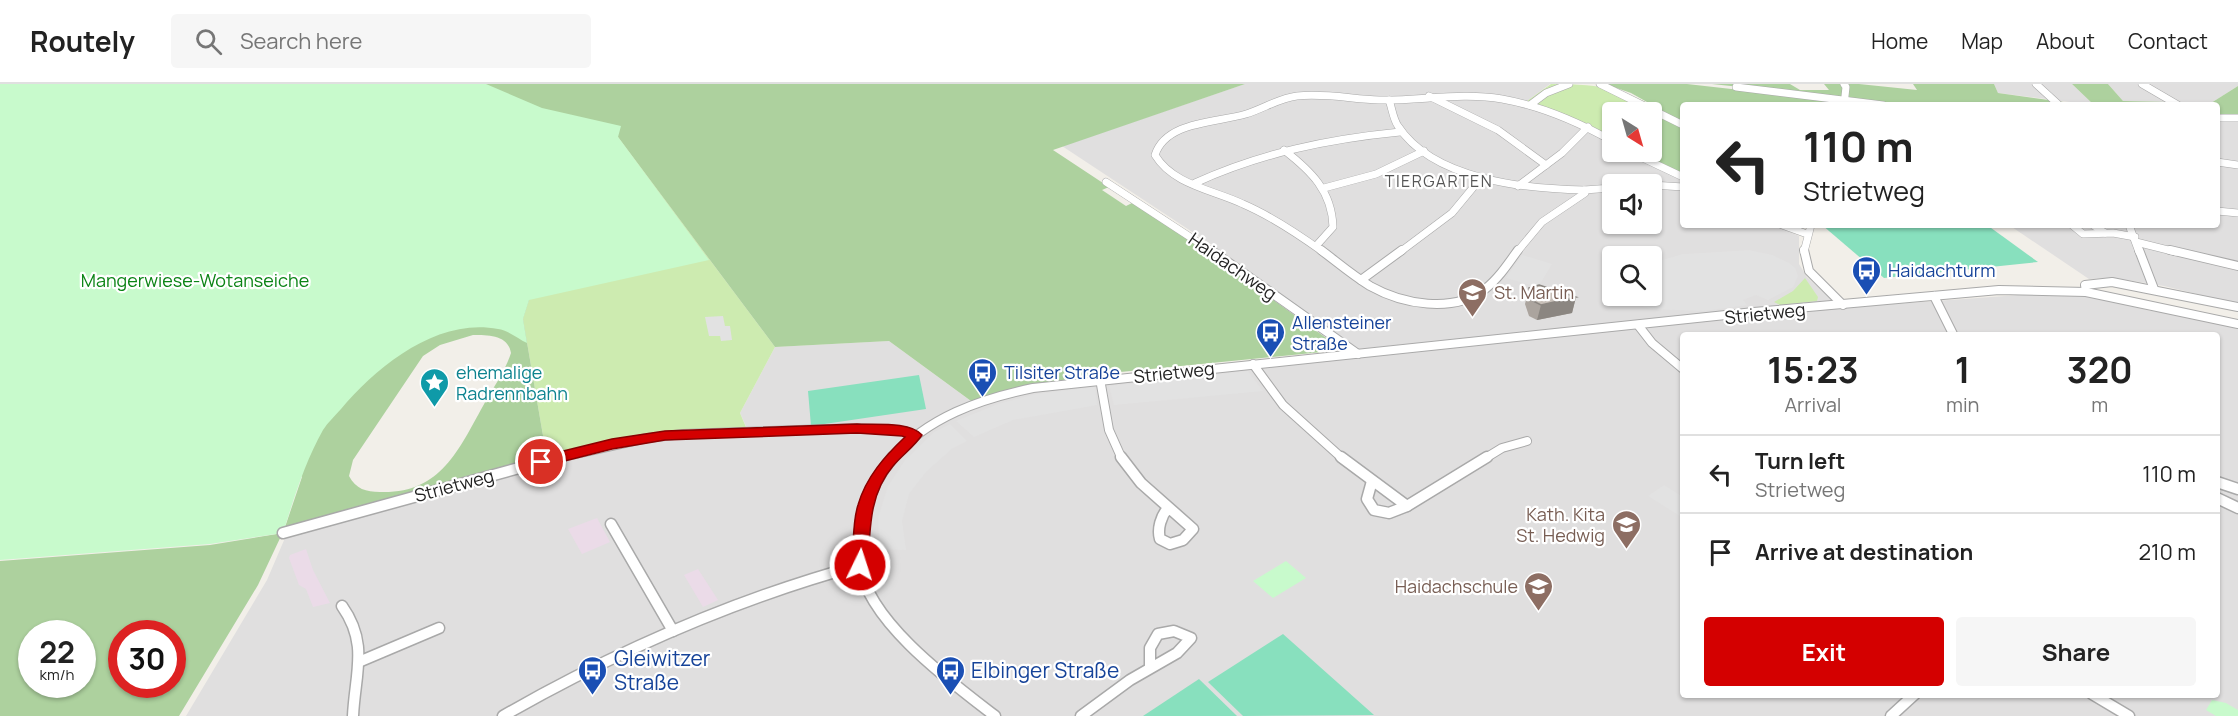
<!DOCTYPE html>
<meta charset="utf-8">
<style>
:root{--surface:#fff;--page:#f6f6f6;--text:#222;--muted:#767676;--line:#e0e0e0;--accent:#d40000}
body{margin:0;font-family:Manrope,sans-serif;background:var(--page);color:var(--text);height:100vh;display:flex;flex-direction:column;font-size:22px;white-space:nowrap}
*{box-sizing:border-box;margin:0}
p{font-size:20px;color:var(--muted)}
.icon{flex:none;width:33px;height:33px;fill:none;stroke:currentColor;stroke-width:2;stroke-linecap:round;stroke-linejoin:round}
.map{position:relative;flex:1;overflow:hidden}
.sheet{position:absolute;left:1680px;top:248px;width:540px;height:366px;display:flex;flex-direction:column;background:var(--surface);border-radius:6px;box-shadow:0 2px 4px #0004}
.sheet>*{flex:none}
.top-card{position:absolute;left:1680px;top:18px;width:540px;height:126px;border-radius:6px;box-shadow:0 2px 4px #0004;background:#fff;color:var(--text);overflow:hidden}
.needle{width:39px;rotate:143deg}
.fabs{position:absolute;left:1602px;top:18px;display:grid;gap:12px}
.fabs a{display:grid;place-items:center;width:60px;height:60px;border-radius:6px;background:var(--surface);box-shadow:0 2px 4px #0004;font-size:30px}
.speed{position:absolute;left:18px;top:536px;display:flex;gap:12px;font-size:30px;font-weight:700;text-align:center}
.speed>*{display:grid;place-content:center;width:78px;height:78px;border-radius:50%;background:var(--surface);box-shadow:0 2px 4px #0004;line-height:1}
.speed small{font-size:15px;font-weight:400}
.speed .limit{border:9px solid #d22;background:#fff;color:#111}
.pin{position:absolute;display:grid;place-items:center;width:51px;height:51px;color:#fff;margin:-26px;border:3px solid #fff;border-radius:50%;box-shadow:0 2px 6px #0007}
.me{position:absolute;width:66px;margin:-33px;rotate:4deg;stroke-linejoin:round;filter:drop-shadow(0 0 4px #0008)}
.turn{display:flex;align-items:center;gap:21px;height:126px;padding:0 24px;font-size:27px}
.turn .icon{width:78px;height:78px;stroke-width:2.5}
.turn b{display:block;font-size:42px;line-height:51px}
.eta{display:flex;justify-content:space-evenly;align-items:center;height:102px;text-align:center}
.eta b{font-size:36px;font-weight:700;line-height:42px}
.cta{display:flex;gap:12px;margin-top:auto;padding:12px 24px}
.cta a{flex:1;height:69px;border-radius:6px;background:var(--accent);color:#fff;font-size:24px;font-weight:700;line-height:69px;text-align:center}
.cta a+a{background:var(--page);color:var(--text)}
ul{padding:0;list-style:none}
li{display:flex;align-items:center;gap:18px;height:78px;padding:0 24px;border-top:2px solid var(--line)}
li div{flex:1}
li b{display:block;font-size:22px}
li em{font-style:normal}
header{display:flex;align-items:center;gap:36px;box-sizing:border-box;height:84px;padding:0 30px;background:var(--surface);border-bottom:2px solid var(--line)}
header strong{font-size:28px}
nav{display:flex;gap:33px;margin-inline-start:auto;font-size:21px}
.search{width:420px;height:54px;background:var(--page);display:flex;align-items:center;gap:15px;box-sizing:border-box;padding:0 21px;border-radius:6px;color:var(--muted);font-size:22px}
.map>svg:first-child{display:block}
.residential{fill:#e0dfdf;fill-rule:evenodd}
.industrial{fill:#ebdbe8}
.grass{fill:#cdebb0}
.forest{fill:#add19e;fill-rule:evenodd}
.park{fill:#c8facc}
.pitch{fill:#88e0be}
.parking{fill:#e2e2e2}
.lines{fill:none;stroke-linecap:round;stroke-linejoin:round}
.street-far2-casing{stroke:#a9a9a9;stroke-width:8}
.street-far1-casing{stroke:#a9a9a9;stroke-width:10}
.street-casing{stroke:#a9a9a9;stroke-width:13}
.street-far2{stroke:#fff;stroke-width:7}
.street-far1{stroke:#fff;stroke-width:8}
.street{stroke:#fff;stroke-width:10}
.wall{fill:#aba49e}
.shaded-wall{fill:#8b8681}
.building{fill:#c7bfb8;stroke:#8b8681;stroke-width:1.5}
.route{fill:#d40000;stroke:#8a0000;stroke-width:1.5}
.labels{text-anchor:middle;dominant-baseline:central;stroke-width:4.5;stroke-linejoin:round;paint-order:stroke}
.far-neighbourhood-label{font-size:16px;letter-spacing:1.5px;fill:#555;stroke:#fff}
.street-label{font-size:18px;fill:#222;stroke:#fff}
.transit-label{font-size:18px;fill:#164399;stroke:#fff;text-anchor:start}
.park-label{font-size:18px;fill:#0c8416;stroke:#fff}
.education-label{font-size:18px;fill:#785e54;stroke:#fff;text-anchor:end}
.culture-label{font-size:18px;fill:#0d838f;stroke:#fff;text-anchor:start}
.near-transit-label{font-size:21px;fill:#164399;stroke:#fff;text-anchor:start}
</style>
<header>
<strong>Routely</strong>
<div class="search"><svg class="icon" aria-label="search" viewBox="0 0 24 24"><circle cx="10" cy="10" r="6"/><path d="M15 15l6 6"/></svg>Search here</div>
<nav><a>Home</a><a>Map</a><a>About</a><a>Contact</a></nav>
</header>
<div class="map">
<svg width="2238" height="632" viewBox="0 0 2238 632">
<rect width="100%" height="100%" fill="#f2efe9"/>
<g class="residential">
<path d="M1245,0h305l-28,21 34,11 56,28v8h14l57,28v45h92l24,11v28l8,13 26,24 -475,48 -143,-102 -153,-101zM1612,100h40v40h-40zM1612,172h40v40h-40z"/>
<path d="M1994,0h78l22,21 -96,-12z"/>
<path d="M2108,0h130v2l-27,17 -88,-2z"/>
<path d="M2217,36h21v184l-74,-18 -49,-8 -26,1 -80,-54h208z"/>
<path d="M2033,210l56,1 62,16 29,2 58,16v387h-2052l81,-136 21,-49 328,-89 132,-11 -8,-18 35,-66 114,-6 90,66 50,-16 72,-9 751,-75zM1683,250h534v360h-534z"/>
</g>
<g class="industrial">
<path d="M597,434l13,24 -28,12 -14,-25z"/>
<path d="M306,465l7,21 17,33 -17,4 -7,-18 -7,-4 -10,-27 1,-3z"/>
<path d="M698,485l20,31 -15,7 -19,-32z"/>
</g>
<g class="grass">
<path d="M1551,0c55,0 73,5 119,31l-18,9v-12h-40v26l-85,-37z"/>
<path d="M618,53l157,210 -35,66 8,19 -78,2 -123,25 -24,-140 6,-19z"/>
<path d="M1805,194l13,19 -1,4 -37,4 -6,-3 19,-11z"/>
</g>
<g class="forest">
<path d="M0,0h1245l-192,66 56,37 -7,3 24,16 6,-3 72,47 125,90 2,7 -9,5 -222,22 -80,13 -49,14 -82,-60 -114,6 -157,-210 -89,163 -6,19 24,140 -265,75 -24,51 -79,131h-179v-155l210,-16 73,-12 19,-56zM473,251c16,0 35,0 38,18 -6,19 -19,36 -28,53 -25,45 -43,88 -103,86 -14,0 -24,-3 -31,-16l4,-16 70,-104 17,-11zM32,549h50v51h-50zM122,549h50v51h-50z"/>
<path d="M1605,0h82l151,17 -1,4h-154v69l-46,-22h15v-28l18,-9 -39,-22z"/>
<path d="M1712,0h78l10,6h29l-5,-6h35l58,6 -4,-6h81l4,9 88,12h-174z"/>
<path d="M2072,0h36l15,17 88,2 27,-17v29l-21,1v-11h-123z"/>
</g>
<g class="park">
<path d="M0,0h486l56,24 79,18 -3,11 91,123 -180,40 -6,19 4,24c-9,-4 -19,-13 -29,-14 -60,-12 -121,37 -157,80 -6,7 -13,13 -18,21 -18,32 -29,68 -40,103l-73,11 -210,16z"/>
<path d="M1286,477l20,17 -33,20 -20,-17z"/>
<path d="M2212,616l14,3 12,7v6h-22l-10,-6z"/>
</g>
<g class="pitch">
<path d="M1822,141h165l51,37 -154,16z"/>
<path d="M919,291l7,34 -115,17 -3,-35z"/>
<path d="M1283,550l91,81 -131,1 -35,-34z"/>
<path d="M1199,595l38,37h-94z"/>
</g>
<g class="parking">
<path d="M1749,166l23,5 17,8 6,5 3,8 -5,11 -25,13 -12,-5 -13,5 4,5 -43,6 -54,-2 -18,-7 -7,-6h27v-33l31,-9z"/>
<path d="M1522,171l30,9 -14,23 -32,-9z"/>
<path d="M723,232l2,10h5l2,14 -11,1 -1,-5h-11l-4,-19z"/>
<path d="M1248,287l15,20 -149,14 -5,-19z"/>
<path d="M1095,303l2,18 -84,15 -39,17 -18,-16 42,-17 38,-10z"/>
<path d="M950,340l17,17 -14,7 -27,24 -17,22 -7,27 4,29 -26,-1 -2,-31 10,-32 17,-26 29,-28z"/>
<path d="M1664,401l19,12v21l-35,-22z"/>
</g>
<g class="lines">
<defs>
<g id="street-far2">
<path d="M1600,0l83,41"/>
<path d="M1844,0l2,3 -2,18"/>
<path d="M2036,0l23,21"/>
<path d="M2142,0l36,21"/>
<path d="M1736,3l147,18"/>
<path d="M1429,12l69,34 48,35"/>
<path d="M1389,16c3,8 4,19 9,26 35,54 128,63 186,64"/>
<path d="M1530,21l16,-12 23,-9"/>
<path d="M2217,34h21"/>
<path d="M1284,66c27,21 48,41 49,77l-17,19"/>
<path d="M1630,68l53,25"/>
<path d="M2217,78l21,3"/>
<path d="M1106,98l107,70"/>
<path d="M1195,99c66,-30 133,-44 205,-51"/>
<path d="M1652,101l31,2"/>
<path d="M1518,102l44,-33 26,-26"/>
<path d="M1324,104l52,-14 48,-23"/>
<path d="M2217,127l21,2"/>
<path d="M1782,141l25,9"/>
<path d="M2072,141l11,9 30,-1 22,4"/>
<path d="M2093,141l12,8"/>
<path d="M2129,141l10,27"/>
<path d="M2136,158l40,10"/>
<path d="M1323,168c-25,-18 -52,-36 -80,-48 -29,-14 -70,-19 -88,-49 11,-34 61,-32 91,-41 17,-5 33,-16 51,-18 28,-3 55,3 82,4 41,1 82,-8 123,-1 39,7 76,23 110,42"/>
<path d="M1400,168l52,-39 29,-35"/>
<path d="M1517,168l25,-30 43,-29 -1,-3 28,-2"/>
<path d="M1804,168l7,-27"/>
</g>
<g id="street-far1">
<path d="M1211,166l147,104"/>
<path d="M1321,166c16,12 31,25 49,36 32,18 83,28 115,3 13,-10 23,-25 33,-39"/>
<path d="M1804,166l5,21 34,34"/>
<path d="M2139,166l15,39"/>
<path d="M2170,166l68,16"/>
<path d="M1361,196l41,-30"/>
<path d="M2086,208l-1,-7 27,-3 126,25"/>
<path d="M1934,212l19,38"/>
<path d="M1638,241l14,18 31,26"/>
<path d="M1253,280l30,41 60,54"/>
<path d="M1100,295l9,51 13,29"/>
<path d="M553,375l94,-21 36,-4 174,-6 47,3 11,4"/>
<path d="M891,375c37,-42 89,-60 142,-71l721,-76 245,-22 87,2 152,32"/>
<path d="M1484,375l18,-11 25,-7"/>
</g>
<g id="street">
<path d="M893,373c-18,21 -28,44 -30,71 -2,12 -5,24 -3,37 7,56 92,118 135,151"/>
<path d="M1121,373l20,26 52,46 -10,11 -13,4 -10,-5c-3,-10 1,-23 8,-31"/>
<path d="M1341,373l66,49 80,-49"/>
<path d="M1372,397l-5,18 7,11 15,3 18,-7"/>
<path d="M2217,398l21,7"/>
<path d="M2217,414l21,10"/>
<path d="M611,440l62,107"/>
<path d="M283,449l276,-76"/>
<path d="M342,522c27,38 13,67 11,110"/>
<path d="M361,577l78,-33"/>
<path d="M2092,610l37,22"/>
<path d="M503,632c112,-64 233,-117 357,-151"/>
<path d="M1081,632l49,-36 47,-27 14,-15 -17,-7 -16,3 -8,14v20"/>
<path d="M1891,632l24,-22"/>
</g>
</defs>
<use href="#street-far2" class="street-far2-casing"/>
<use href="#street-far1" class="street-far1-casing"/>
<use href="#street" class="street-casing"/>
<use href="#street-far2" class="street-far2"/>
<use href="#street-far1" class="street-far1"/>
<use href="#street" class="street"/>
</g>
<path class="wall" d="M1529,204l47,9 -4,16 -35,7 -8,-4 -4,-12z"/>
<path class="shaded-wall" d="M1576,213l-4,16 -35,7 4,-15z"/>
<path class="building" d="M1539,201l37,12 -35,8 -8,-4 -4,-13z"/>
<path class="route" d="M857,340c18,1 53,-3 65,11 -8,12 -20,20 -29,31 -24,28 -23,64 -25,99l-3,4h-11l-2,-4c2,-19 0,-42 6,-60 8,-28 27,-49 47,-68l-3,-1 -45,-3 -192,7 -53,9 -71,18 -8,-5 2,-4 77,-19 53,-8z"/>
<defs>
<symbol id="bus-pin" viewBox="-11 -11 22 30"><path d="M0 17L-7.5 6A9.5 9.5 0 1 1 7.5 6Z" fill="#1a4fb4" stroke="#fff"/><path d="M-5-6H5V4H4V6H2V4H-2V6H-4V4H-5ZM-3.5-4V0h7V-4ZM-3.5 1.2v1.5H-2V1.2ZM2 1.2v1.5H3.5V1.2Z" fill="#fff"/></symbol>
<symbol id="school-pin" viewBox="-11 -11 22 30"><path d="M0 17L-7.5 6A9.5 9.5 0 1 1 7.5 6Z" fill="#8d6e63" stroke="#fff"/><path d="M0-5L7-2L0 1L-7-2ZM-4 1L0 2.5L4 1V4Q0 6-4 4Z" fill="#fff"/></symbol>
<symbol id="sight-pin" viewBox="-11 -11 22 30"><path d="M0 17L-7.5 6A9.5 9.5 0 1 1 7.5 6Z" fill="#0f9aa8" stroke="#fff"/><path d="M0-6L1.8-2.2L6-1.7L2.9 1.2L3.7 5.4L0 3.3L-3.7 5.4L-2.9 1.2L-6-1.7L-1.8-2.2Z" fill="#fff"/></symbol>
</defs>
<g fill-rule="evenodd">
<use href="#bus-pin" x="1850" y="170" width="33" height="45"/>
<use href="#school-pin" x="1456" y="192" width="33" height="45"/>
<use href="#bus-pin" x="1254" y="232" width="33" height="45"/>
<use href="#bus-pin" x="966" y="272" width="33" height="45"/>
<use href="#sight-pin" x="418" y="282" width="33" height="45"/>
<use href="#school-pin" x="1610" y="424" width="33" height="45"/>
<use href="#school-pin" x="1522" y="486" width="33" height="45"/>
<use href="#bus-pin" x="576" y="570" width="33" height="45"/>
<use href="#bus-pin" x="934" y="570" width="33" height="45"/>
</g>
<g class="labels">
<g class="far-neighbourhood-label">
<text x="1439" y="97">TIERGARTEN</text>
</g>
<g class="street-label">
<text transform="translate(1233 182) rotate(35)">Haidachweg</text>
<text transform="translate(1765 229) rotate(-6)">Strietweg</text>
<text transform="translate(1174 288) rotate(-6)">Strietweg</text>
<text transform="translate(454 401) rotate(-15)">Strietweg</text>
</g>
<g class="transit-label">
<text x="1888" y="186">Haidachturm</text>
<text x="1292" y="238">Allensteiner<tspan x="1292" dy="21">Straße</tspan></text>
<text x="1004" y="288">Tilsiter Straße</text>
</g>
<g class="park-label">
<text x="195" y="196">Mangerwiese-Wotanseiche</text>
</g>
<g class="education-label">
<text x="1494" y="208" text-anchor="start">St. Martin</text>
<text x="1605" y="430">Kath. Kita<tspan x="1605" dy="21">St. Hedwig</tspan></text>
<text x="1518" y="502">Haidachschule</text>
</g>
<g class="culture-label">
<text x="456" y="288">ehemalige<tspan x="456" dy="21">Radrennbahn</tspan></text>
</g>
<g class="near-transit-label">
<text x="614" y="574">Gleiwitzer<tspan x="614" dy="24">Straße</tspan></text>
<text x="971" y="586">Elbinger Straße</text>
</g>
</g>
</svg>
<div class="fabs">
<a><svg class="needle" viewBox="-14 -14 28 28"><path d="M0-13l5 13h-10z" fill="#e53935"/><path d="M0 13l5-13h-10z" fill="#767676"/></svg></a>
<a><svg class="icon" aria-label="sound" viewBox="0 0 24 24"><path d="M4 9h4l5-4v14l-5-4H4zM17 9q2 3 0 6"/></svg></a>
<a><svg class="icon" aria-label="search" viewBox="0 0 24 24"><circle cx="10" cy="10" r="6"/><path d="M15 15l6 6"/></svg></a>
</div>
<div class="speed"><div>22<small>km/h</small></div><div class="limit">30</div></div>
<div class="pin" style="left:541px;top:378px;background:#d93025"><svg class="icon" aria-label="arrive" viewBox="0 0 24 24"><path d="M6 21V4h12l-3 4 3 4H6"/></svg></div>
<svg class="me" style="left:860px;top:481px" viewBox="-20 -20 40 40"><circle r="17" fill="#d40000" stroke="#fff" stroke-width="3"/><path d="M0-11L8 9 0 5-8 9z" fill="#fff"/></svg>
<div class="top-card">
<div class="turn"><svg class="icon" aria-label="left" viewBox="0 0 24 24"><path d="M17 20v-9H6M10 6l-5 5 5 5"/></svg><div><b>110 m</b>Strietweg</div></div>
</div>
<section class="sheet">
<div class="eta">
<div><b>15:23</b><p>Arrival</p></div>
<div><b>1</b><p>min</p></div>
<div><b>320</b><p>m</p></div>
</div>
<ul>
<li><svg class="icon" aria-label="left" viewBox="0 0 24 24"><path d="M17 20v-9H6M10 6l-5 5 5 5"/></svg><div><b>Turn left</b><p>Strietweg</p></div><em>110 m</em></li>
<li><svg class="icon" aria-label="arrive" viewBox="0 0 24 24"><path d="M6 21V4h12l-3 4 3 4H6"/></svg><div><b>Arrive at destination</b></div><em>210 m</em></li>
</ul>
<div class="cta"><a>Exit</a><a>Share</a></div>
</section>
</div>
